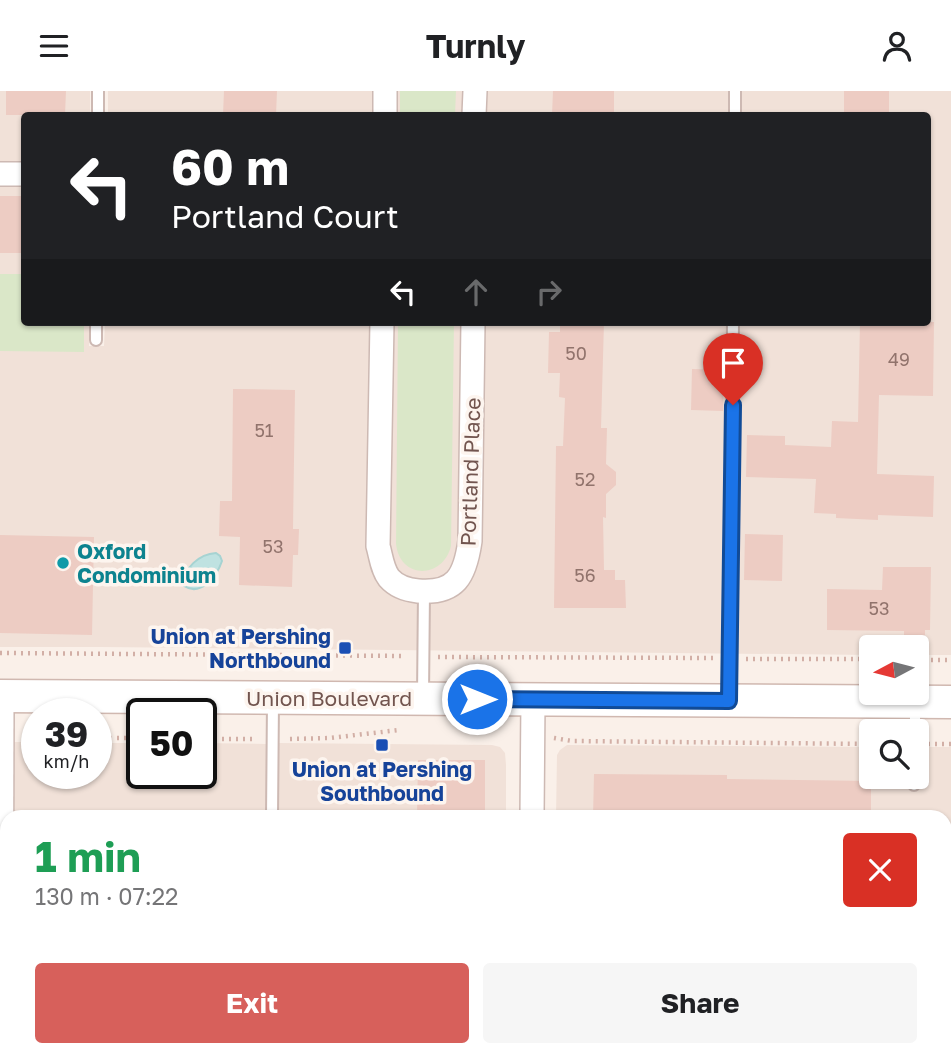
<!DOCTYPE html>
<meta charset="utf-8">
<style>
:root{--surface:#fff;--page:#f6f6f6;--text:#202124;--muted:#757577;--accent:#d7605b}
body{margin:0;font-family:"Golos Text",sans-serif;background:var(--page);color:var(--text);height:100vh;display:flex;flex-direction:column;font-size:26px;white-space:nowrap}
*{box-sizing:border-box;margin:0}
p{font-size:23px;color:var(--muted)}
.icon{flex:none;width:38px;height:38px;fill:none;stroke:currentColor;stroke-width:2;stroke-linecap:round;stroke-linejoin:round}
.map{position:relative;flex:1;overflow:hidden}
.side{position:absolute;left:0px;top:719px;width:952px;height:247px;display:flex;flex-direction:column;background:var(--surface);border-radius:21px 21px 0 0;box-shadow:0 2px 5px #0004}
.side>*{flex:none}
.banner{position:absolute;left:21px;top:21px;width:910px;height:214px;border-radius:7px;box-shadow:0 2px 5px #0004;background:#202124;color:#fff;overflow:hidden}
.needle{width:46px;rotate:263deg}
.controls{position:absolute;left:859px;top:544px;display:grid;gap:14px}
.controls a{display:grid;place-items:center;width:70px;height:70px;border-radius:7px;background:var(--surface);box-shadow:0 2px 5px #0004;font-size:35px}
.speed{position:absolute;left:21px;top:607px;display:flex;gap:14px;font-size:35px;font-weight:700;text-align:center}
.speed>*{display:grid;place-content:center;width:91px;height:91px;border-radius:50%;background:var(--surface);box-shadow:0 2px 5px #0004;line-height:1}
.speed small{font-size:18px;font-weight:400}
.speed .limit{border:4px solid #111;border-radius:10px;background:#fff;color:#111}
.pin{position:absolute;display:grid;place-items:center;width:60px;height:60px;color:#fff;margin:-72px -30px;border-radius:50% 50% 50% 0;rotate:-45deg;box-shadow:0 0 7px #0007}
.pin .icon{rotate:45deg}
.me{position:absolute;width:77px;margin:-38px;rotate:90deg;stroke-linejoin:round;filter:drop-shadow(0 0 5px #0008)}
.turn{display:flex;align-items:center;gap:24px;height:147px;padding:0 35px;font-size:32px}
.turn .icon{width:91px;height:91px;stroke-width:2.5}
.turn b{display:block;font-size:49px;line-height:60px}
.lanes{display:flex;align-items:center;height:66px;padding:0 35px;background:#0003;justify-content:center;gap:35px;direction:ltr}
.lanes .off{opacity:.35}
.round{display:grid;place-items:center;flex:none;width:74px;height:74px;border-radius:7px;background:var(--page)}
.headline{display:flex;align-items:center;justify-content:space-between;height:119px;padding:0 35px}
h1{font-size:42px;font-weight:700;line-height:52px;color:#1e9e55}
.action{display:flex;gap:14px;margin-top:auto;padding:14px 35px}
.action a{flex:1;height:80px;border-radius:7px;background:var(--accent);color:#fff;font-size:28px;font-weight:700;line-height:80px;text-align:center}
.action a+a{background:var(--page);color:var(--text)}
header{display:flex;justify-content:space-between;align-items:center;height:91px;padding:0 35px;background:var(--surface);font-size:32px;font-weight:700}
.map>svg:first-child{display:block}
.residential{fill:#f1e1d8}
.green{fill:#dae7c8}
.water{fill:#bfe2e1;stroke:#a6d3d2;stroke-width:2}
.building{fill:#edccc3}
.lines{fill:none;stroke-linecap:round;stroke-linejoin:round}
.lane-casing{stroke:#cdb9b3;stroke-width:14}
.street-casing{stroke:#cdb9b3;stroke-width:26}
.secondary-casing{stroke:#d0b8b0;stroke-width:35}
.path{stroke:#d2afa6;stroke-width:4.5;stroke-dasharray:2 5;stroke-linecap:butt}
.lane{stroke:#fff;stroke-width:10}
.street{stroke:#fff;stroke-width:23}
.secondary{stroke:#fff;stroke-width:32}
.route-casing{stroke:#114b97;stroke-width:18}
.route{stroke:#1a73e8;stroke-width:12}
.culture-dot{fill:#0f9aa8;stroke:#fdf5ef;stroke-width:2.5}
.transit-dot{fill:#1a4fb4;stroke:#fdf5ef;stroke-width:2.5}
.labels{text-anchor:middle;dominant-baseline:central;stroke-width:7;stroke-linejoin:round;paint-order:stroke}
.number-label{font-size:18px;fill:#91736c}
.street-label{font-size:21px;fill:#72554f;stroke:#fdf5ef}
.culture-label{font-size:21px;font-weight:bold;fill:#0d838f;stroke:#fdf5ef;text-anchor:start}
.transit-label{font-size:21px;font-weight:bold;fill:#164399;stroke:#fdf5ef;text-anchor:end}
</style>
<header><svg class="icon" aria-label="menu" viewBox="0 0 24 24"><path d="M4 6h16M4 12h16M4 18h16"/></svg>Turnly<svg class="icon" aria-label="person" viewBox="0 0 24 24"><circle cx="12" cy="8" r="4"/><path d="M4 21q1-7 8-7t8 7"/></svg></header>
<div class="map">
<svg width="951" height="965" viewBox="0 0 951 965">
<rect width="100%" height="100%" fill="#faf0e9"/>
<g class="residential">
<path d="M0,0h90v24h-66v207h65v24h15l1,-24h823v-207h-820v-24h843v564h-34v-8h-45l-1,8 -770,-8h-101z"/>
<path d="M0,651h37v31h59v-30h46v30h59v-30l65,1v73h-259v233h258v6h-265z"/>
<path d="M279,652l213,2 8,2 5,6 1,12v52h-227z"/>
<path d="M567,654l304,2 1,30h45v-30h34v309h-396v-6h390v-233h-389l1,-62 3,-5z"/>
<rect x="278" y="959" width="228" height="6"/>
</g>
<g class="green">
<path d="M400,0h56l-1,24h-55z"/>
<path d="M0,183h24v48h60v30l-84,-1z"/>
<path d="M398,231h56l-3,224c-8,33 -51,34 -55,-2z"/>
</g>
<path class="water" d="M216,462l4,3 2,5c-5,15 -21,36 -38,25 -2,-18 16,-32 32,-33z"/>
<g class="building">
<path d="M6,0h60l-1,24h-59z"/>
<path d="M224,0h53l-1,24h-53z"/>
<path d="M553,0h61v24h-62z"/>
<rect x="844" y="0" width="45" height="24"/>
<rect x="0" y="105" width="24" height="57"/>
<path d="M560,231h44l-3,106h6l-1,36 10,8v13l-10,9v24l-3,-1 1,53h11v10h10l1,28h-72l2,-162h7l2,-48 -6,-1 1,-24h-12l1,-41h11z"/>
<path d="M860,231h74l-1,74 -54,-1 -2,79 57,2 -1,41 -55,-2v5l-42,-2v-4l-22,-1 2,-34 -70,-2 1,-42 38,1v9l46,2 1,-26 26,1z"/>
<path d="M692,278l32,1 -1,41 -32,-1z"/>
<path d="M233,298l62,1 -2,139h6l-1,26h-5l-1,32 -53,-2 1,-48 -21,-1 1,-35h12z"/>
<path d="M745,443l38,1 -1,46 -38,-1z"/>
<path d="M0,444l94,2 -2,98 -92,-2z"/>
<path d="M883,476h48l-1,63h-5v10h-21v-9l-77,-1v-41l55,1z"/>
<path d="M418,669h67v57h-68z"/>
<path d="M594,683l133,1v4l144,2v36h-278z"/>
</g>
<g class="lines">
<defs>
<g id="lane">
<path d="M98,24v-24"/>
<path d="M735,24v-24"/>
<path d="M96,249v-18"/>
<path d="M423,605l1,-105"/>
<path d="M729,606l4,-375"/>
<path d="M915,640v-27"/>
<path d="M914,694v-8"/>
<path d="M272,726l1,-116"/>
<path d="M272,965v-6"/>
</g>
<g id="street">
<path d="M385,24v-24"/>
<path d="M474,24l1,-24"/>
<path d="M0,83h24"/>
<path d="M382,231l-4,224c3,10 4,23 11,32 7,8 19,12 29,13 38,3 47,-15 52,-50l3,-219"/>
<path d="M532,726l1,-117"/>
<path d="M1,965l1,-360"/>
<path d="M532,965v-6"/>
</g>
<path id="secondary" d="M0,605l951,6"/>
</defs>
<use href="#lane" class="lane-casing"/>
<use href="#street" class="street-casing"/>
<use href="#secondary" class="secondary-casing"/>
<g class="path">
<path d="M0,562l405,3"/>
<path d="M438,566l275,1"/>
<path d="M746,568h126"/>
<path d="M917,569h34"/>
<path d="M25,647h12"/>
<path d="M96,647h46"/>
<path d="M554,647l18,3 300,3"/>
<path d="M201,648h55"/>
<path d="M290,648l40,-1 69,-8"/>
<path d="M928,653h23"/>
</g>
<use href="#lane" class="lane"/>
<use href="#street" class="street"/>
<use href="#secondary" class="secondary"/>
</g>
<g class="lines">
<defs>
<path id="route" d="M477,608l252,2 4,-296"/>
</defs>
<use href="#route" class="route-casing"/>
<use href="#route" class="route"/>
</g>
<circle class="culture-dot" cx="63" cy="472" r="7"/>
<g class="transit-dot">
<rect x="338" y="550" width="14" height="14" rx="3.5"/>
<rect x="375" y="647" width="14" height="14" rx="3.5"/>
</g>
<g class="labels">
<g class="number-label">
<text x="576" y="262">50</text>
<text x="899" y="268">49</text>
<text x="264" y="339">51</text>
<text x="585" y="388">52</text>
<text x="273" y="455">53</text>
<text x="585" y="484">56</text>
<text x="879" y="517">53</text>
</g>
<g class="street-label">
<text transform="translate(470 381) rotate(-88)">Portland Place</text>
<text x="329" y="607">Union Boulevard</text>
</g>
<g class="culture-label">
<text x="77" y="460">Oxford<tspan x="77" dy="24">Condominium</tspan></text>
</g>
<g class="transit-label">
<text x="331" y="545">Union at Pershing<tspan x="331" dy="24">Northbound</tspan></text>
<text x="382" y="678" text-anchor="middle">Union at Pershing<tspan x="382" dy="24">Southbound</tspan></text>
</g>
</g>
</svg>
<div class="controls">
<a><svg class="needle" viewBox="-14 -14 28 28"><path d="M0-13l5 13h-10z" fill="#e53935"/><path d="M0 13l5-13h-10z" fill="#757577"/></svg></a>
<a><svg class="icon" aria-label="search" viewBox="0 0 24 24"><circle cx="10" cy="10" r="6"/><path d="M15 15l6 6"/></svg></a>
</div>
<div class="speed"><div>39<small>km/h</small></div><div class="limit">50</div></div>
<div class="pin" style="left:733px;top:314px;background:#d93025"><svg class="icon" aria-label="arrive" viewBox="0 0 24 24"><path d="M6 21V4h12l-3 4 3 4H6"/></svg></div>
<svg class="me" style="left:477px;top:608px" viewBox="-20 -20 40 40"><circle r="17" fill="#1a73e8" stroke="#fff" stroke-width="3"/><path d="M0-11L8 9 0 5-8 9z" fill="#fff"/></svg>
<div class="banner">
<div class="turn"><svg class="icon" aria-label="left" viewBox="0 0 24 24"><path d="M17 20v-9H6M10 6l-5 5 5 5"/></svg><div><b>60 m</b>Portland Court</div></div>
<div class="lanes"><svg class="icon" aria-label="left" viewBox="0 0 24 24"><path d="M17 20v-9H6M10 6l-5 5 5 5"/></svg><svg class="icon off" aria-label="ahead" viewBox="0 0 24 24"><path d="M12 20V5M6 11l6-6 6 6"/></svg><svg class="icon off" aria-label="right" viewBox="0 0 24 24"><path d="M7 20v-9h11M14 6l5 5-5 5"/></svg></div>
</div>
<section class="side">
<div class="headline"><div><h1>1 min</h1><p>130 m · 07:22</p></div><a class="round" style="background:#d93025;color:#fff"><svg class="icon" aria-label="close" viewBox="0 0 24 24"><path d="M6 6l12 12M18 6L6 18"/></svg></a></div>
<div class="action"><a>Exit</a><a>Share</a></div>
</section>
</div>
